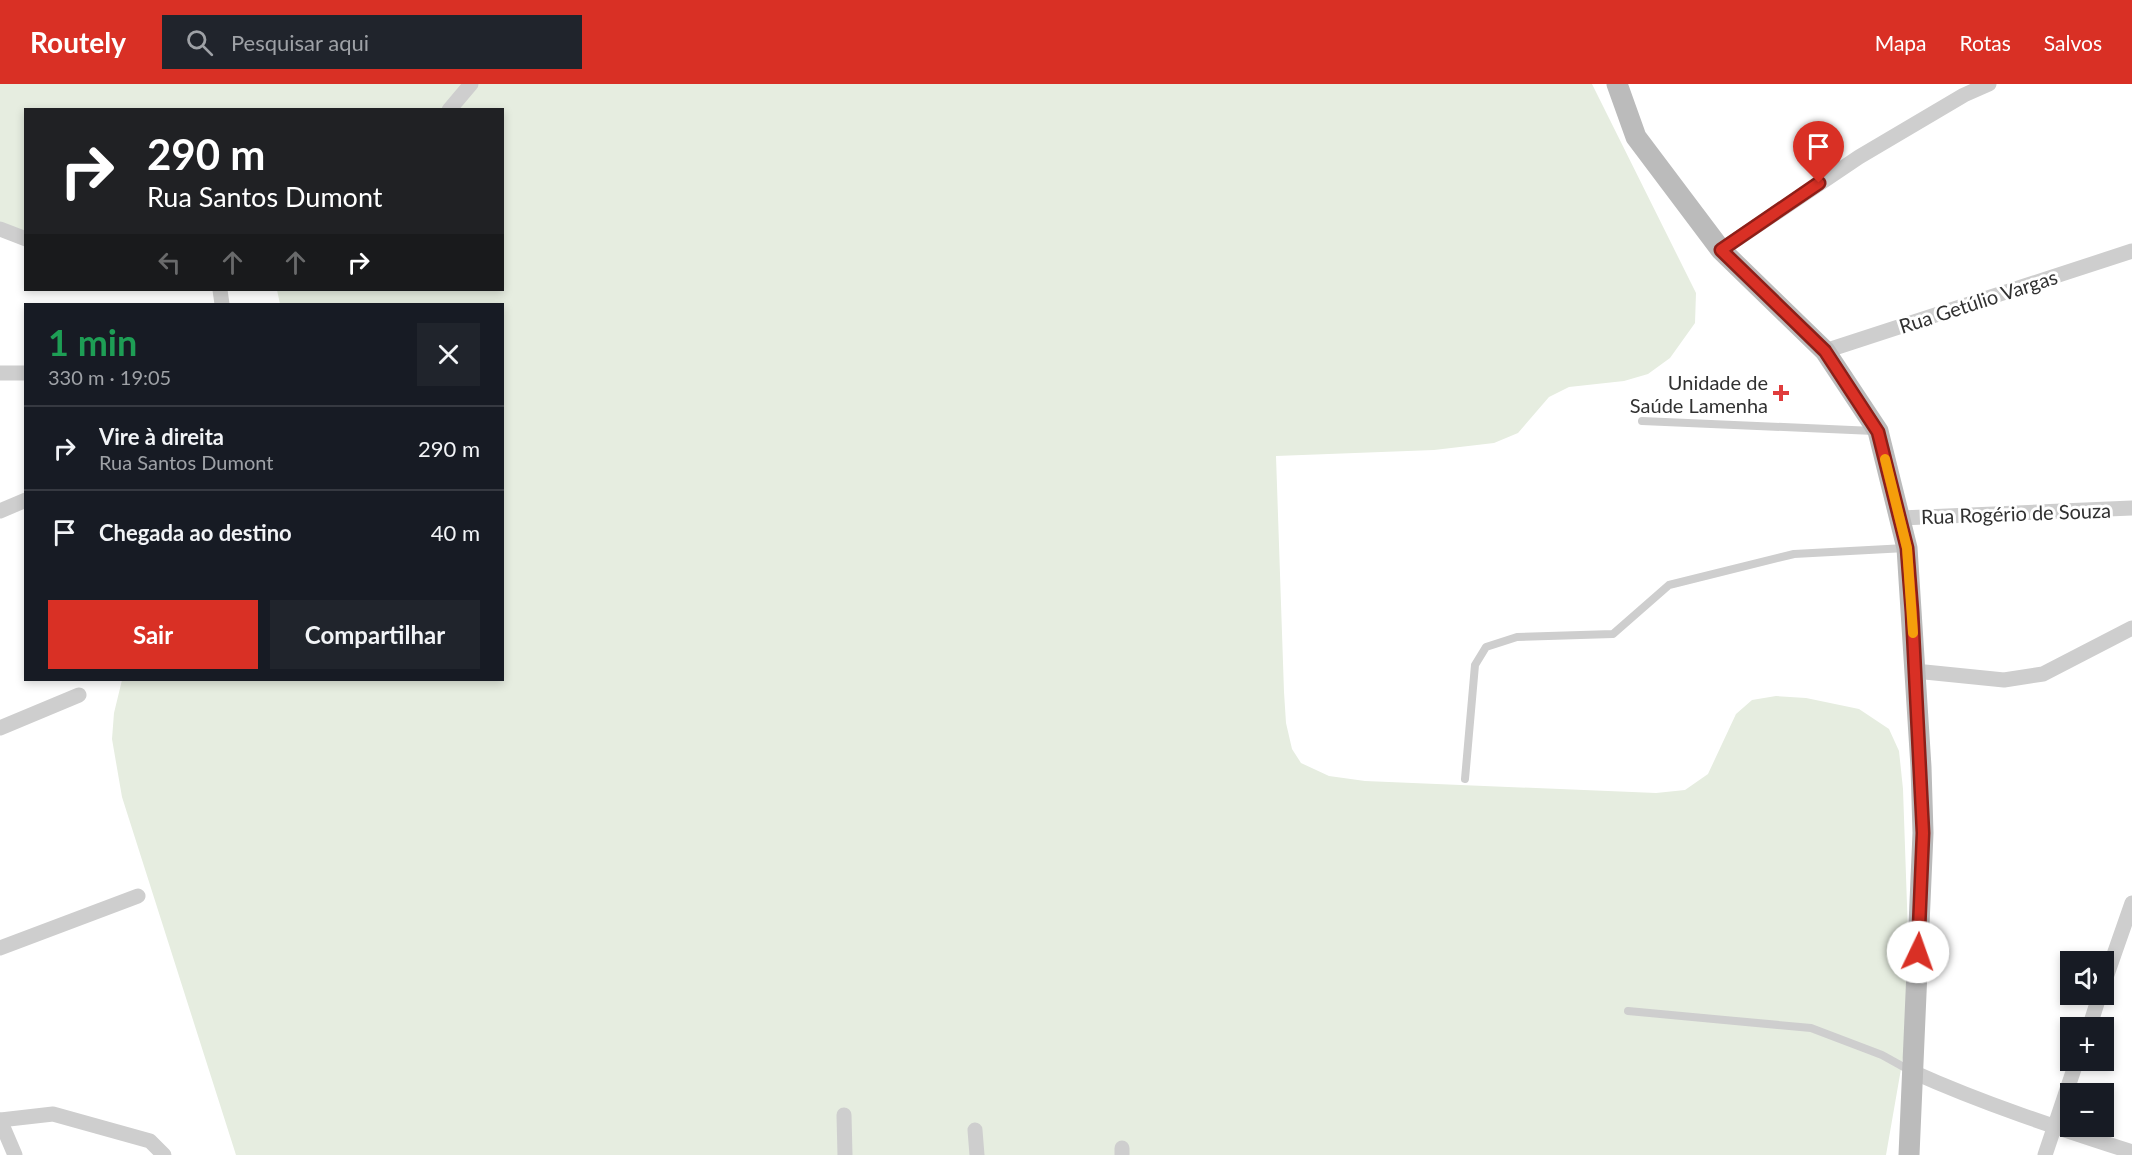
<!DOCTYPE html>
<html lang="pt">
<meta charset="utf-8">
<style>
:root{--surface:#171b24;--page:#20242c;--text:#f1f3f6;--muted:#9ea1a6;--line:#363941;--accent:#d93025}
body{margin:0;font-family:Lato,sans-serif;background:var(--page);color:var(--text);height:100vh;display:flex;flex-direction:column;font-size:22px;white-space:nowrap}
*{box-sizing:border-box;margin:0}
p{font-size:20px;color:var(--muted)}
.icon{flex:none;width:33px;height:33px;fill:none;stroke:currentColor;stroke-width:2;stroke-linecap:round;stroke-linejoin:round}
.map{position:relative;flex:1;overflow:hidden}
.panel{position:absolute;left:24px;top:219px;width:480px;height:378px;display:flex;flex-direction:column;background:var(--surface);border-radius:0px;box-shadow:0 3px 9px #0003}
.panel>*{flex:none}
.guide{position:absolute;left:24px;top:24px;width:480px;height:183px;border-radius:0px;box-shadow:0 3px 9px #0003;background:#202124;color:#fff;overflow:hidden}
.buttons{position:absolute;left:2060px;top:867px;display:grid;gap:12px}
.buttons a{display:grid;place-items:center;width:54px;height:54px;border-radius:0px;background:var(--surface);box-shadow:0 3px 9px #0003;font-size:30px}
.pin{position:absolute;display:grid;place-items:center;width:51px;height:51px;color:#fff;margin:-62px -26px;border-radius:50% 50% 50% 0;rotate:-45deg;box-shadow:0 0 6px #0007}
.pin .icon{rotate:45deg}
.me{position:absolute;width:66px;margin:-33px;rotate:3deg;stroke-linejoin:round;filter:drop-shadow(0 0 4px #0008)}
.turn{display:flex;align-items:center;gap:21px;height:126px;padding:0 24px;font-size:27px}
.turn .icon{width:78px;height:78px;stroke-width:2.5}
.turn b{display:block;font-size:42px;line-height:51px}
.lanes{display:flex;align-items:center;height:57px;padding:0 24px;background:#0003;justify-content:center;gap:30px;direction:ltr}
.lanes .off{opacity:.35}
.round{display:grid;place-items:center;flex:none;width:63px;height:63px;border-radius:0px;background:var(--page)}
.head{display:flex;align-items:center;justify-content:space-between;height:102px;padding:0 24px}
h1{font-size:36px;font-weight:700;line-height:45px;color:#1e9e55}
.cta{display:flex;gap:12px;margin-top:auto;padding:12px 24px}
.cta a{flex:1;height:69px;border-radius:0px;background:var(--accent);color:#fff;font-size:24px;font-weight:700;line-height:69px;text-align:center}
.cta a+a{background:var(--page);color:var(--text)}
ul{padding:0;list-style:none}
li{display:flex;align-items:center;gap:18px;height:84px;padding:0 24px;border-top:2px solid var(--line)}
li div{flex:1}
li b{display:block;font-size:22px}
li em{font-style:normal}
header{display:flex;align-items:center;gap:36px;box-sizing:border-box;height:84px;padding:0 30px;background:var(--accent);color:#fff}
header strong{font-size:28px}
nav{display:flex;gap:33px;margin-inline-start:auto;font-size:21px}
.search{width:420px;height:54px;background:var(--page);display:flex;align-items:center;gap:15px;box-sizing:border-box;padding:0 21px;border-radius:0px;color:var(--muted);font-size:22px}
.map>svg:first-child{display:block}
.green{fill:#e6ede0}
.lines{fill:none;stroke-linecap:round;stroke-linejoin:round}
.lane{stroke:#cecece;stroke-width:8}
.street{stroke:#cecece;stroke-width:15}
.secondary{stroke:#bbb;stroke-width:21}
.route-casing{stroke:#8d1f18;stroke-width:15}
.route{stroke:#d93025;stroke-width:10}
.slow{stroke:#f59e0b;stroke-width:10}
.poi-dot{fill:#e03c3c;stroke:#fff;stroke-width:2}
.labels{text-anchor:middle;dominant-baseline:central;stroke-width:6;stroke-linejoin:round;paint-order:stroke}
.street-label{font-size:20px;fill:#313131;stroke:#fff}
.poi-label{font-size:20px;fill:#313131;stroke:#fff;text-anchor:end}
</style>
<header>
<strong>Routely</strong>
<div class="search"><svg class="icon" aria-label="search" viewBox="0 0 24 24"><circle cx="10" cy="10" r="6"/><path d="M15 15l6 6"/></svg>Pesquisar aqui</div>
<nav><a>Mapa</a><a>Rotas</a><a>Salvos</a></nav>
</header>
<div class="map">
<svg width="2132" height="1071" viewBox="0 0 2132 1071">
<rect width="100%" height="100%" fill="#fff"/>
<path class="green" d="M0,0h1592l104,209 -1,30 -25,35 -22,16 -24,7 -55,6 -20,10 -31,36 -24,10 -60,7 -158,6 8,236 2,31 6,26 9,14 28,13 36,5 291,12 29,-3 23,-16 28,-60 16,-14 24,-4 30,2 53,11 30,20 10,22 4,38 7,203 -1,31 -23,132h-1650l-114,-358 -10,-58 2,-26 8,-33h380v-376h-222l-3,-14h225v-180h-476l-1,127 -25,-7z"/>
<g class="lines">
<g class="lane">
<path d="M1642,337l232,10"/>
<path d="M1465,695l10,-114 11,-18 31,-10 96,-3 56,-49 125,-31 112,-6"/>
<path d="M1628,927l183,17 71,27 27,15"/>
</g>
<g class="street">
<path d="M449,26l22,-26"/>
<path d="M0,145l26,10"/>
<path d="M1721,166l138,-93 105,-62 25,-11"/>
<path d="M220,206l2,14"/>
<path d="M1825,267l307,-100"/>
<path d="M0,289h26"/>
<path d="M0,427l26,-11"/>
<path d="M1901,434l231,-10"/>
<path d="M1915,587l89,9 39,-6 89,-46"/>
<path d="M0,644l79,-33"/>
<path d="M0,864l138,-52"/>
<path d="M2103,902l29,-83"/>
<path d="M2089,944l11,-34"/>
<path d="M1913,988c71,32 145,56 219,80"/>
<path d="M844,1031l1,40"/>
<path d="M0,1036l53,-6 97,27 14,14"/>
<path d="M0,1036l15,35"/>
<path d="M975,1046l2,25"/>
<path d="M1122,1064v7"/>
<path d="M2045,1071l32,-95"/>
</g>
<path class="secondary" d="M1617,0l19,53 85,113 104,101 53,80 29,117 14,219 2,66 -14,322"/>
</g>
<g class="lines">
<defs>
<path id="route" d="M1819,99l-98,67 104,101 53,81 29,116 5,64 11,221 -5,119"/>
</defs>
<use href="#route" class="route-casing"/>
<use href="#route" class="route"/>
<path class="slow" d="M1885,375l22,89 6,85"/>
</g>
<path class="poi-dot" d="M1778 300h6v6h6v6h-6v6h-6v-6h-6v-6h6z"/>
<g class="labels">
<g class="street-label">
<text transform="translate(1978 217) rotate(-18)">Rua Getúlio Vargas</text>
<text transform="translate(2016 429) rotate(-2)">Rua Rogério de Souza</text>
</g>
<g class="poi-label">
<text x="1768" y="298">Unidade de<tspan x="1768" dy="23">Saúde Lamenha</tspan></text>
</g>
</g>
</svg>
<div class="buttons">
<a><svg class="icon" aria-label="sound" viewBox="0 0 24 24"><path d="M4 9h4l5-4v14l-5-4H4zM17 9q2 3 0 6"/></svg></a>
<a>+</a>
<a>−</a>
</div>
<div class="pin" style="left:1819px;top:99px;background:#d93025"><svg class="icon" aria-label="arrive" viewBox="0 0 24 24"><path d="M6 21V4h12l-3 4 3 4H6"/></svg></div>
<svg class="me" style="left:1918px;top:868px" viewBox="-20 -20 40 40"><circle r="19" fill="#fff"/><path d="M0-13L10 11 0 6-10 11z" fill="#d93025"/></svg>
<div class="guide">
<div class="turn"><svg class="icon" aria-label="right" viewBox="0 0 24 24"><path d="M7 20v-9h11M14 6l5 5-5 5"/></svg><div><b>290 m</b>Rua Santos Dumont</div></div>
<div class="lanes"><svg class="icon off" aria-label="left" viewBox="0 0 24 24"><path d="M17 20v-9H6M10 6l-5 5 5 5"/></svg><svg class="icon off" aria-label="ahead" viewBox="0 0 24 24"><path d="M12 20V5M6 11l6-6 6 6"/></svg><svg class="icon off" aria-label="ahead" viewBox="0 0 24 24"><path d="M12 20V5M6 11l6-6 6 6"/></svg><svg class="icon" aria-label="right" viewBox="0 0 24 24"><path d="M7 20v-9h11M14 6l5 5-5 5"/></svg></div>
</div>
<section class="panel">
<div class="head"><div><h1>1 min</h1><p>330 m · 19:05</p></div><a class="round"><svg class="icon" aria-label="close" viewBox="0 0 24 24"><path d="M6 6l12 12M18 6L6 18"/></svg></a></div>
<ul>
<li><svg class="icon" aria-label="right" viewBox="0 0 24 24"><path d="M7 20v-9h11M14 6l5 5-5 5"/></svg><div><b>Vire à direita</b><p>Rua Santos Dumont</p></div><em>290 m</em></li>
<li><svg class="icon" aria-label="arrive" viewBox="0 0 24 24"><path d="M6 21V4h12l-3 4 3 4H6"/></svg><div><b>Chegada ao destino</b></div><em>40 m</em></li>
</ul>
<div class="cta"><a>Sair</a><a>Compartilhar</a></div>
</section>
</div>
